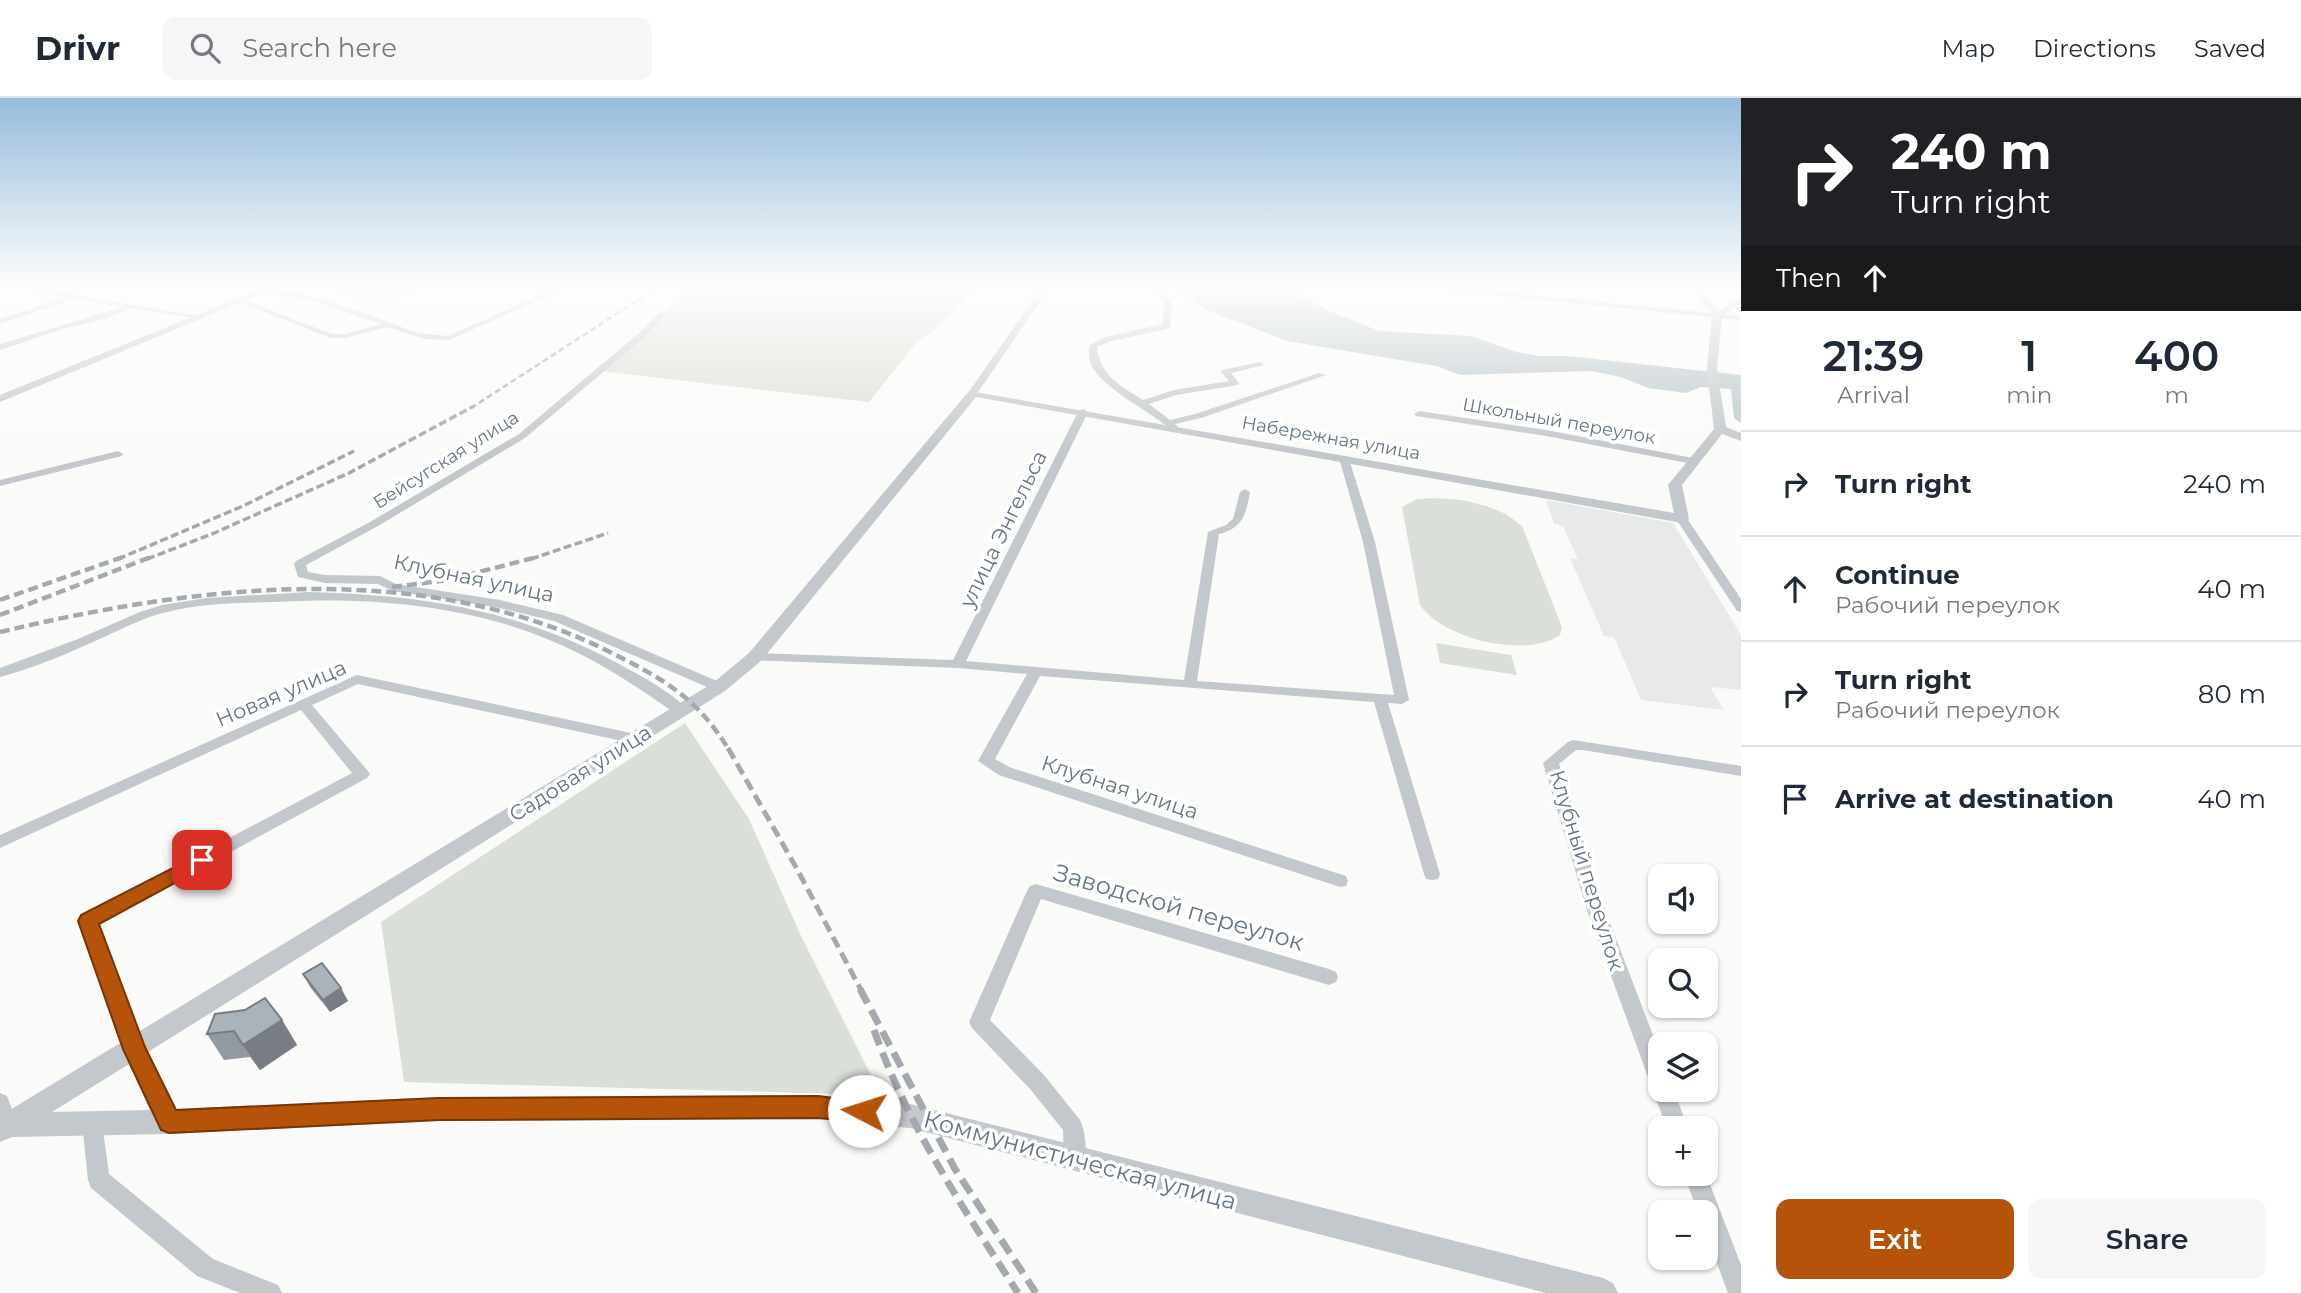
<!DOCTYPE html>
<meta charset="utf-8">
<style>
:root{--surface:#fff;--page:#f6f6f7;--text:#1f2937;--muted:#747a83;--line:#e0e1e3;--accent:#b45309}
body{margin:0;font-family:Montserrat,sans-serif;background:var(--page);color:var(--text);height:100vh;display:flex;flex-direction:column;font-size:26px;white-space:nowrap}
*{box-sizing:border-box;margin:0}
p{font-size:23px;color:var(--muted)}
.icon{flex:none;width:38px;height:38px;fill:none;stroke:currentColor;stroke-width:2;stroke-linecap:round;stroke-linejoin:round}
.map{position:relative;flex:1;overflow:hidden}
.drawer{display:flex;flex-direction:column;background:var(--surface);width:560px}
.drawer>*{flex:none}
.hud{background:#202124;color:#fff;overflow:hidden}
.fabs{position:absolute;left:1648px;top:766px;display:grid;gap:14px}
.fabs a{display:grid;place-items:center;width:70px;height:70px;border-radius:14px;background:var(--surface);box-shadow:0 2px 5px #0004;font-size:35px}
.pin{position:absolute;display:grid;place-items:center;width:60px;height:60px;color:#fff;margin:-30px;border-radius:14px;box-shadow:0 4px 10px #0006}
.me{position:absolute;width:77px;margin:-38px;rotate:275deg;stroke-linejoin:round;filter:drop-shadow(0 0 5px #0008)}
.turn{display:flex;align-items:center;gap:24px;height:147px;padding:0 35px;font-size:32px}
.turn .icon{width:91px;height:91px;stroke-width:2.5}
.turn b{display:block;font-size:49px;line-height:60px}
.then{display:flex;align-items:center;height:66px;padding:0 35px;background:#0003;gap:14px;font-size:26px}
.eta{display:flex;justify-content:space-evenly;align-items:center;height:119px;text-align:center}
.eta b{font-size:42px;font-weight:600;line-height:49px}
.action{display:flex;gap:14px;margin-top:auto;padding:14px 35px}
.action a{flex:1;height:80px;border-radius:14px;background:var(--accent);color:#fff;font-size:28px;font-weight:600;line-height:80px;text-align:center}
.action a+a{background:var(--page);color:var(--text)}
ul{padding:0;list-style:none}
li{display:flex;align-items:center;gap:21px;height:105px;padding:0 35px;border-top:2px solid var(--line)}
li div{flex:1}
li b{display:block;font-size:26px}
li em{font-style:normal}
header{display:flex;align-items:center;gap:42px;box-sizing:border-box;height:98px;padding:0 35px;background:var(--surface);border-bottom:2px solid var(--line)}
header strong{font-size:33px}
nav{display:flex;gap:38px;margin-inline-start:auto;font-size:24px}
.search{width:490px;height:63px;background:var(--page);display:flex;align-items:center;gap:18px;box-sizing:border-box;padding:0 24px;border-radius:14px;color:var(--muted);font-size:26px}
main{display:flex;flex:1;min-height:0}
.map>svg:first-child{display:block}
.built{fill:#e8e9e9}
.green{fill:#dadfd7}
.water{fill:#bbc7cb}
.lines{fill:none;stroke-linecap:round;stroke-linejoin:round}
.minor{fill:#c3c8cc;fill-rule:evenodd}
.tertiary{fill:#c3c8cc;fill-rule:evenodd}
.rail-far4{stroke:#a2aab0;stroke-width:2.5;stroke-dasharray:6 3.5;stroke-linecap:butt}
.rail-far3{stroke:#a2aab0;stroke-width:3.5;stroke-dasharray:8 3.5;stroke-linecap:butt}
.rail-far2{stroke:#a2aab0;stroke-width:4.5;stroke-dasharray:10 5;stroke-linecap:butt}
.rail-far1{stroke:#a2aab0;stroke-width:5;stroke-dasharray:12 6;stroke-linecap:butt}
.rail{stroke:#a2aab0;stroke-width:7;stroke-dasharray:16 8;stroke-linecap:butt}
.wall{fill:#929a9f}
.shaded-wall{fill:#777d82}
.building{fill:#aab3b9;stroke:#777d82;stroke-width:2}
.route{fill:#b45309;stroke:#753606;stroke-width:2}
.labels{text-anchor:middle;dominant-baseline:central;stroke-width:7;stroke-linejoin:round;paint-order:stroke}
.far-street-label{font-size:18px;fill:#657683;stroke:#fff}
.street-label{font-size:21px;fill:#657683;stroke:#fff}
.near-street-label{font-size:24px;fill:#657683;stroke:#fff}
</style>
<header>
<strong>Drivr</strong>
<div class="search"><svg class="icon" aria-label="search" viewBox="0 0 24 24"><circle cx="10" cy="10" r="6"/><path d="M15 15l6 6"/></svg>Search here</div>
<nav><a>Map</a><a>Directions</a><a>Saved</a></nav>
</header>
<main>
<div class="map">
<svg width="1741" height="1195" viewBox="0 0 1741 1195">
<rect width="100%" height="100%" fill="#fafaf8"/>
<g class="built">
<path d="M294,189h132l-36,16z"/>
<path d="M1546,402l127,23 68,112v55l-31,-3 14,23 -83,-10 -27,-63 -10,-1 -34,-78 8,1 -15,-33 -9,-2z"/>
</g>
<g class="green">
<path d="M693,189h283l-36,38 -24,18 -47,59 -270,-31z"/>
<path d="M1437,400l25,2 24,6 20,8 16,12 40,101 -2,8c-34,24 -117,4 -140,-30l-18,-98 15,-8z"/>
<path d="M1436,545l75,12 6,20 -77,-12z"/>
<path d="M685,625l64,96 52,117 80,159 -477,-13 -23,-160z"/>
</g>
<path class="water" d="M1175,189h117l10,9 23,13 54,22 92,5 46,16 23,4h27l174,19v48l-7,-5 -3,-29 -30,-2 -15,6 -38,-5 -27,-11 -30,-6 -130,4 -25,-9 -148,-25 -79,-30z"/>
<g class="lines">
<g class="minor">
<path d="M12,189h17l175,30 -4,2 -69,-11 -26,11 -42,10 -63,21v-6l122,-37 -48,-8 -74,25v-5l66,-22z"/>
<path d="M558,189h10l-119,53 -24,-1 -37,-12 -43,11h-14l-96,-37 7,-2 90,35h13l36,-10 -68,-23 -56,-9 4,-2 27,1 27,6 42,13 60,23 31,3z"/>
<path d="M1042,189h8l-74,108h-6l-2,-2z"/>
<path d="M1152,189h8l12,17 -2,24 -62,14 -11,5c3,29 24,39 46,53l31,-10 55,-9 -8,-9 1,-2 38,-8 4,3 -33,8 8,10 -1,2 -62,10 -27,9 21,16 25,-6 124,-41 7,2 -125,43 -26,6 3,3 -2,2h-6c-21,-19 -70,-41 -80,-67 -1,-5 -1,-11 -1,-16l13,-8 61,-14 1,-20z"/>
<path d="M1425,189h25l261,26 -20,-26h8l21,27 21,2v4l-312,-31z"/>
<path d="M660,214l7,2 -21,22 -121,102 -147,88 -72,39 2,7 17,3 55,1 16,8 104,16 63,15 161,69 2,3 -2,3h-10l-160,-69 -54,-13 -107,-17 -15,-7 -53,-1 -27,-6 -4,-13 2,-3 74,-39 149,-88 121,-102z"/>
<path d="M1083,311l5,3 -122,249 218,19 24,-148 18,-7 7,-6 7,-27 5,-3 5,3c-4,22 -7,36 -31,42l-22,147 197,14 -31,-153 -24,-84 9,-2 27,86 34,158 -7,4 -14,-1 52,171 -2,5 -6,1 -6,-1 -2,-5 -50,-172 -334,-26 -45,83 14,8 337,109 2,5 -2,5 -6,1 -341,-112 -21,-14 49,-87 -69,-6 -208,-8 -2,-3 2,-3 5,-1 198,7 125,-248z"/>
<path d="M1419,313l127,19 147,28 5,3 -5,3 -147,-28 -130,-20 -2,-2z"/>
<path d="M118,353l5,3 -1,2 -122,30v-6z"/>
<path d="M1682,418l4,1 55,82v13l-4,-1 -61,-92z"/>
<path d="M309,494c115,3 210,18 312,73 20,11 53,28 66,45l-7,5 -5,-2c-31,-21 -61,-42 -95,-59 -93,-48 -203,-58 -306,-52 -36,1 -75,1 -111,11 -20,5 -39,15 -59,24 -33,15 -69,31 -104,40v-9l78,-29 62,-27 22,-7 44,-7z"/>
<path d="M357,577l279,59 7,5 -7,5 -278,-60 -46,21 55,65 3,4 -3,4 -269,146 46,125 -3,6 -7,3 -7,-3 -48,-134 3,-5 270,-143 -51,-63 -301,138v-13z"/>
<path d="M1573,642l168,26v10l-158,-26h-7l-17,14 46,146 56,146v34h13l14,39h-21l-80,-219 -44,-147 25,-21z"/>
<path d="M1036,786l293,85 7,3 2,5 -2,5 -7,3 -288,-86 -51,121 54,55 36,45c6,13 8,35 3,47l-8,3 -8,-3 -3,-7 -1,-30 -33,-41 -58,-61 -3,-6 58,-131 3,-5z"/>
<path d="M0,995l7,3 11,29 -3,7 -7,3 -8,-4z"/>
<path d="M92,1015l7,3 3,7 7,51 104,85 65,26 4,8h-42l-43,-17 -106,-88 -3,-8 -6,-57 3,-7z"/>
<path d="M1684,1076h22l35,91v28h-13l-22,-59v-21h-8z"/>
</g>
<g class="tertiary">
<path d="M265,189h13l-278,115v-7z"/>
<path d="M1741,199v7l-19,12 -5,53 9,58 15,6v8l-19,-7 -40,51 7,34 -7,4 -706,-126 -215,264 -36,30 -577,361 28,57 263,-12 379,-2 92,9 693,174 10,5 5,10h-72l-636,-165 -92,-9 -379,2 -270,13 -157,3 -12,5v-26l713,-433 36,-30 220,-262 705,122 -6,-28 46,-56 -7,-60 5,-54zM129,966l21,46 -98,2z"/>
</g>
<path class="rail-far4" d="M471,310l187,-121"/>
<g class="rail-far3">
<path d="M118,461l125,-53 111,-55"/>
<path d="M147,461l65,-25 137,-61 125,-67"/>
<path d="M531,461l77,-26"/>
</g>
<g class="rail-far2">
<path d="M392,489l56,-7 89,-23"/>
<path d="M0,502l123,-43"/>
<path d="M0,517l151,-58"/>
<path d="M0,534c197,-47 420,-74 608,19 55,28 88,45 121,99"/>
</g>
<path class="rail-far1" d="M728,650l69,121 64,121"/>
<g class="rail">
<path d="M860,891l95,180 81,124"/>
<path d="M874,932c34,96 89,178 144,263"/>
</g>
</g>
<g class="wall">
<path d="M303,876l45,27 -18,11 -20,-25z"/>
<path d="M282,922l15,25 -37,25 -10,-13 -26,3 -17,-26z"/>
</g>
<g class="shaded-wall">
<path d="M341,890l7,13 -18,11 -7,-12z"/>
<path d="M282,922l15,25 -37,25 -17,-25z"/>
</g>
<g class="building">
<path d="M322,865l19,25 -18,12 -20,-26z"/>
<path d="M265,900l17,22 -39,25 -9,-14 -27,3 8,-20 30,-4z"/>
</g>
<linearGradient id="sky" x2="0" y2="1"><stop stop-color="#96bcdc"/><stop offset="0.53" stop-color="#fdfdfc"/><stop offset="1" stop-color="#fdfdfc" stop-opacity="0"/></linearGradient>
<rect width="1741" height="356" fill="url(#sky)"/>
<path class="route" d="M202,755l6,2 3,5 -3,5 -109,59 46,123 31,63 263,-12 379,-2 54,7 4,8 -4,8 -8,3 -46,-4 -379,2 -270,13 -8,-3 -38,-81 -45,-128 3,-6z"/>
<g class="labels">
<g class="far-street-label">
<text transform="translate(1559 323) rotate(10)">Школьный переулок</text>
<text transform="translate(1331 340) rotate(10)">Набережная улица</text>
<text transform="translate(446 362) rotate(-32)">Бейсугская улица</text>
</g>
<g class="street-label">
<text transform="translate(1003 431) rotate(-64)">улица Энгельса</text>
<text transform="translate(474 480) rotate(12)">Клубная улица</text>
<text transform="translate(281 595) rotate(-23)">Новая улица</text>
<text transform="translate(580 675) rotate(-32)">Садовая улица</text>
<text transform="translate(1120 689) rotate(18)">Клубная улица</text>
<text transform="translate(1587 772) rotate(73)">Клубный переулок</text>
</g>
<g class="near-street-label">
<text transform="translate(1179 809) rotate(16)">Заводской переулок</text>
<text transform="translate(1080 1062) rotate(15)">Коммунистическая улица</text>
</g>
</g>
</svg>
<div class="fabs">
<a><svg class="icon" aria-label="sound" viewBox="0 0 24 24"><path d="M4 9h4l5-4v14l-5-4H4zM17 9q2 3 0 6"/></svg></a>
<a><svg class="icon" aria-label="search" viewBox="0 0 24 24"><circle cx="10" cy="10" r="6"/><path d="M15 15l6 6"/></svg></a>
<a><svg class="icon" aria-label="layers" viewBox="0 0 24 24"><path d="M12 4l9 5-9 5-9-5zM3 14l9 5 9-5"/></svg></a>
<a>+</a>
<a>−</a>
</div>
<div class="pin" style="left:202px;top:762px;background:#d93025"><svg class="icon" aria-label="arrive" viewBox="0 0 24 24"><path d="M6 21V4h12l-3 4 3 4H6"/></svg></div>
<svg class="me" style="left:864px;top:1013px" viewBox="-20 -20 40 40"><circle r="19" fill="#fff"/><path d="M0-13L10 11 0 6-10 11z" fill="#b45309"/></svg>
</div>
<section class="drawer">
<div class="hud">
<div class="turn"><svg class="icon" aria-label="right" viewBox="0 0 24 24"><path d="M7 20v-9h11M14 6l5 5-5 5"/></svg><div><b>240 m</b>Turn right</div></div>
<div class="then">Then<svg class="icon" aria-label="ahead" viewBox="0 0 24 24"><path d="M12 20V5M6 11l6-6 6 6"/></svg></div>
</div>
<div class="eta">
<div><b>21:39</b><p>Arrival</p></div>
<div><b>1</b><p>min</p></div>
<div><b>400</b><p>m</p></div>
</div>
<ul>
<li><svg class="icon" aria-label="right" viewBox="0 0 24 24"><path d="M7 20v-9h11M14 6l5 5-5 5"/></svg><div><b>Turn right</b></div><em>240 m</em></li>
<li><svg class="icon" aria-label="ahead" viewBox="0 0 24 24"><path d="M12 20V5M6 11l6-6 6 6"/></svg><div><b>Continue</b><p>Рабочий переулок</p></div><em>40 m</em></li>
<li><svg class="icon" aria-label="right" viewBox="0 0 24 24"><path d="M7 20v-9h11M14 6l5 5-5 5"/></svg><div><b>Turn right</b><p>Рабочий переулок</p></div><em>80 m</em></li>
<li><svg class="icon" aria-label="arrive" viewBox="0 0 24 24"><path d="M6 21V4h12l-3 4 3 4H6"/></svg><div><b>Arrive at destination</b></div><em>40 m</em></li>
</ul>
<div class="action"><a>Exit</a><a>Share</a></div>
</section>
</main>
